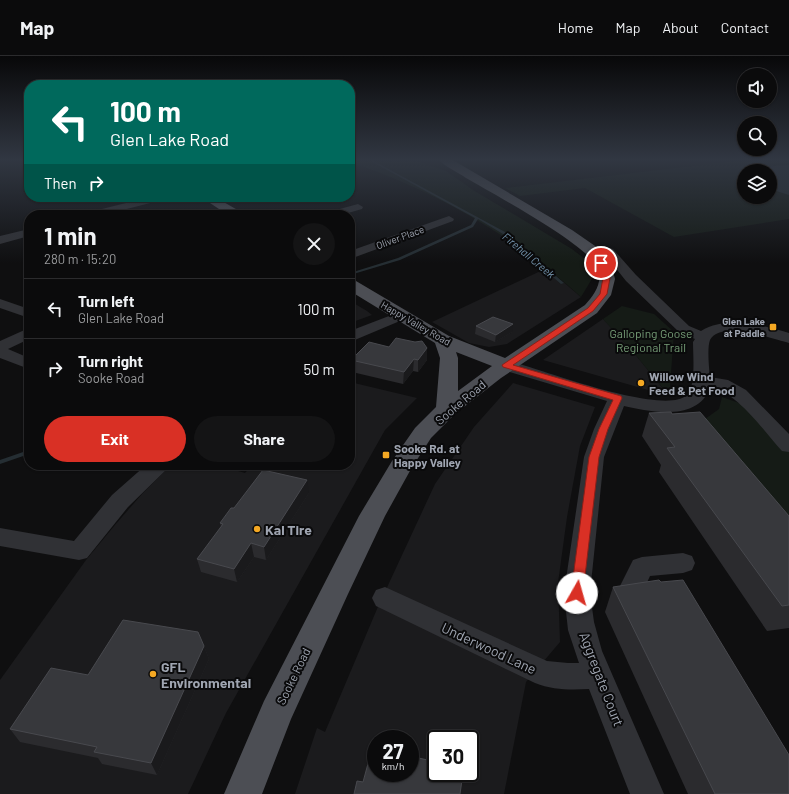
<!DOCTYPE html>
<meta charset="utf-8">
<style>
:root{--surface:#0b0b0c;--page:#141415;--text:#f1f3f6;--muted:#9a9b9d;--line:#2b2b2d;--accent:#d93025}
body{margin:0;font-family:Barlow,sans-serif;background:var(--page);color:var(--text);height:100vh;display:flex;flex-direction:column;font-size:15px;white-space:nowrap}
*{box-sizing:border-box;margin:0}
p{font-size:13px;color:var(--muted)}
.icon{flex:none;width:22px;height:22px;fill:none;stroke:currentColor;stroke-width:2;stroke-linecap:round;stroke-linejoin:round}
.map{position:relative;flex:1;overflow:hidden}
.sheet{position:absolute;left:24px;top:154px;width:331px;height:260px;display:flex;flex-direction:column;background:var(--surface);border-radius:16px;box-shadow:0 1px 3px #0004,0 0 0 1px var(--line)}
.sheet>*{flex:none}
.guide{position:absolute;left:24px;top:24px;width:331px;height:122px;border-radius:16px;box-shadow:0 1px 3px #0004,0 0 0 1px var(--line);background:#00695c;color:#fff;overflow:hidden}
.controls{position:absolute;left:737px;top:12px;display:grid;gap:8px}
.controls a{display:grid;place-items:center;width:40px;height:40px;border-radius:50%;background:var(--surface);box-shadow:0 1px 3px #0004,0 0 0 1px var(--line);font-size:20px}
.speed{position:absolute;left:367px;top:674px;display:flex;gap:8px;font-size:20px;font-weight:700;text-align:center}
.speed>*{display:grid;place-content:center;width:52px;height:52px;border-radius:50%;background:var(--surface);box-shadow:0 1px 3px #0004,0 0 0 1px var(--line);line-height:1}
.speed small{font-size:10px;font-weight:400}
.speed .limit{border:2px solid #111;border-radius:6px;background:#fff;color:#111}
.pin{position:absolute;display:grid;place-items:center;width:34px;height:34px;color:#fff;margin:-17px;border:2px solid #fff;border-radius:50%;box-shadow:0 1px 4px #0007}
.me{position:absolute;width:44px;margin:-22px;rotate:7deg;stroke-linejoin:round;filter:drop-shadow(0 0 3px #0008)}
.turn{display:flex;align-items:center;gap:14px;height:84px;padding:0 20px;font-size:18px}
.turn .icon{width:52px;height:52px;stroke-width:2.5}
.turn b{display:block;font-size:28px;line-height:34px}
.then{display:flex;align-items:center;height:38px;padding:0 20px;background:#0003;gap:8px;font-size:15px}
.round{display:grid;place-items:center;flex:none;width:42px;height:42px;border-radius:21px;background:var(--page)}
.head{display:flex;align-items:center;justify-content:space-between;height:68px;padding:0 20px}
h1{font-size:24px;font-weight:700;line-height:30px}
.primary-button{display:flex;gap:8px;margin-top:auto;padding:8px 20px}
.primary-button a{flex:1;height:46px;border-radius:24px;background:var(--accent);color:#fff;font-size:16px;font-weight:700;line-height:46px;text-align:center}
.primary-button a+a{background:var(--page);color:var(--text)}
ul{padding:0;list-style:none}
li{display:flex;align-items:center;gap:12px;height:60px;padding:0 20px;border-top:1px solid var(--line)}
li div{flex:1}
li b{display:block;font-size:15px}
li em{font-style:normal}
header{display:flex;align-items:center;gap:24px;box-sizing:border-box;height:56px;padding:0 20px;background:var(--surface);border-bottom:1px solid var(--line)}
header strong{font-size:19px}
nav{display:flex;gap:22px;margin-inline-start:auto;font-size:14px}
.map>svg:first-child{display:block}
.built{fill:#1b1b1d;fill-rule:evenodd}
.green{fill:#151b16;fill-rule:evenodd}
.water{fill:#252e33}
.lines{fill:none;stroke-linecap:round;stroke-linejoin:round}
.stream{fill:#252e33;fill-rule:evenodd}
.minor{fill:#303135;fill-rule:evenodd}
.major{fill:#4c4e54;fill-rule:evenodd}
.wall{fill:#2b2b2e}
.shaded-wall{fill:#1a1a1c}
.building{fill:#37383c;stroke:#48494e}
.route{fill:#d93025;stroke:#8d1f18}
.poi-dot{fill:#f4a823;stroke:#0a0a0b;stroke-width:1.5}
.labels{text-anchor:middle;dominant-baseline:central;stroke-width:4;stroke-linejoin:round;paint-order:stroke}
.far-street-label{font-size:10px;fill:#9fa5b1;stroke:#0a0a0b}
.far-poi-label{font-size:10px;font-weight:bold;fill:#9fa5b1;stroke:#0a0a0b;text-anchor:end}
.far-water-label{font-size:11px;font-style:italic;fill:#7595ae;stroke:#0a0a0b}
.park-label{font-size:12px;fill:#769d77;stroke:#0a0a0b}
.poi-label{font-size:12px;font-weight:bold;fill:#9fa5b1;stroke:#0a0a0b;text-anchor:start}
.street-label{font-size:12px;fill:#9fa5b1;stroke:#0a0a0b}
.near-poi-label{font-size:14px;font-weight:bold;fill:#9fa5b1;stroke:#0a0a0b;text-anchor:start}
.near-street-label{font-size:14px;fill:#9fa5b1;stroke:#0a0a0b}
</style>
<header>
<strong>Map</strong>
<nav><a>Home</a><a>Map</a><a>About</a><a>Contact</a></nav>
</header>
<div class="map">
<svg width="789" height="738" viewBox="0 0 789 738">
<rect width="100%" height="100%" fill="#0f0f10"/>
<g class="built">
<path d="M547,212l34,29 -74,47 -18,3 -20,-4 -37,-21z"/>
<path d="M350,245l17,10 5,4 -22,8z"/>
<path d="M603,263l31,34 35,43 -126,-36z"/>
<path d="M350,326l67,16 -32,32 -159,283 -38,81h-188v-114l86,-120 29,-35 27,-31 29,-29h47l27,8 7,-8h98z"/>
<path d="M513,327l82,24 -15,39 -13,71 -9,66 2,59 -34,40 -22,112h-209l22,-66 8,4 52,-123 58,-125 39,-57zM376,683h34v34h-34zM436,683h34v34h-34z"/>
</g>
<g class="green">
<path d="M350,103h61l35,12 27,19 99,59 26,20 -17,28c-69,-62 -143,-105 -231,-135z"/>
<path d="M752,103h37v60l-115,18 -89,-49 -65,8 -15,-8zM744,115h26v26h-26z"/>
<path d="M622,250l32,8 20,18 -4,55 -4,5 -32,-39 -31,-34z"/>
<path d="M722,341l23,8 44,45v93l-84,-124 14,-10z"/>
</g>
<path class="water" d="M789,109v30l-19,-6v-18h-15l19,-5z"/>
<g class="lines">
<g class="stream">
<path d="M367,103h3l135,73 59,51 -3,1 -58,-50 -25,-15 -5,8 -73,33 -50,15v-2l48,-15 73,-33 4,-7z"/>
<path d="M29,394v4l-29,10v-4z"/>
</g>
<g class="minor">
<path d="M150,141h17l-1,2 -63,16h-18l1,-2z"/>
<path d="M358,148l5,3 -1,2 -21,6h-17l1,-2z"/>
<path d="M449,160l5,3 -1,2 -103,38v-8z"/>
<path d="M29,173v7l-29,8v-8z"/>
<path d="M609,192l4,1 23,26 53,51 12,5c26,-16 61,-6 88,2v10c-16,-4 -69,-23 -79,-3 -3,7 -1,28 0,37l18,3 18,10 43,44v18l-7,-1c-18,-20 -46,-60 -72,-64 -11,35 -60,25 -86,19l-20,51 -14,136 4,29 8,29 62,143h-34l-41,-105c-19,1 -36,1 -54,-6l-159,-77 -4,-8 4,-8 9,-3 162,74 21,2h11l-11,-33 -4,-37 20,-136 10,-28 13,-28 -107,-32 -2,-4 2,-4 6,-1c32,8 158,57 181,35 9,-9 6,-40 6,-53l2,-3 -16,-7 -53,-51 -23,-29 2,-3z"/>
<path d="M0,243l29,10v9l-29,-10z"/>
<path d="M402,255l5,1 2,3 -2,3 -57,24v-11z"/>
<path d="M29,272v11l-21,10 21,9v11l-29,-11v-17z"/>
<path d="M146,409h23l-3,5 -38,37 -41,51 -8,2 -79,-14v-18l74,13 38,-46z"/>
<path d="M683,497l9,3 3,7 -3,7 -9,3 -33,3 -13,28 -9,3 -9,-3 -4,-8 18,-36 9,-3z"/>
</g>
<g class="major">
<path d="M438,103h13l121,71 26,18 14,19 3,12 -4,16 -14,18 -96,65 -46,36 -24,24 -20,31 -26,47 -37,78 -57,125 -29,75h-38l40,-93 95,-185 33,-55 23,-33 21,-21 4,-49 -5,-15 -85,-52v-12l6,2 93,55 56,22 80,-53c9,-10 19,-23 12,-38 -9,-22 -105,-74 -131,-89 -8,-6 -21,-11 -28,-19zM456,296l36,14 -34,25v-33z"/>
<path d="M201,141h14l26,15 2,3h-15z"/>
</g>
</g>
<g class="wall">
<path d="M476,270l36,6 -17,10 -20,-8z"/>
<path d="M389,291l38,1v12l-9,12 -5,-1 -10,13 -51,-12 -1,-12z"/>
<path d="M649,357l23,1 117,102v112l-22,3 -108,-159 2,-7 -19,-29z"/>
<path d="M309,437l-43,67 -12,-3 -17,25 -36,-10 -4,-13 24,-32 -1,-4 14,-15z"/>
<path d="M613,531l176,207h-101l-83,-182z"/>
<path d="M204,590l5,13 -52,116 -55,-11 -4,-6 -78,-16 -10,-13 78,-54z"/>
</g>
<g class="shaded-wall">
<path d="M513,268l-1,8 -17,10 1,-7z"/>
<path d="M427,292v12l-9,12v-12z"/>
<path d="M414,303l-1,12 -10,13 1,-12z"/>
<path d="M307,424l2,13 -43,67 -2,-13z"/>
<path d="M251,487l3,14 -17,25 -3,-13z"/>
<path d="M204,590l5,13 -52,116 -6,-12z"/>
</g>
<g class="building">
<path d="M493,261l20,7 -17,11 -20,-9z"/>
<path d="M396,282l19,4 7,-1 5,7 -9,12 -4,-1 -10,13 -53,-12 18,-18 20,5z"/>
<path d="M671,356l1,2 28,-2 89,104v89l-7,1 -115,-158 8,-1 -26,-34z"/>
<path d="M263,414l44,10 -43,67 -13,-4 -17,26 -37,-10 26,-35 -3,-1 11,-15h3z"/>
<path d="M659,524l2,2 22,-2 106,175v39h-74l-102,-207z"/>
<path d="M123,564l75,12 6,14 -53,117 -57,-11 3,-5 -87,-18 41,-61 37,7z"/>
<path d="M372,693l4,1v23h34v-17l26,6v11h27l-3,21h-106l3,-13 6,1z"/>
</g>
<linearGradient id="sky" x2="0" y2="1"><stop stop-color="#080809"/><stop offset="0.5" stop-color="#313742"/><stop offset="1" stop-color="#313742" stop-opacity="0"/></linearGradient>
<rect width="789" height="207" fill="url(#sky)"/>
<path class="route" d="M599,205h5l4,6 2,11 -3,16 -14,17 -80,54 108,31 1,2 -14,31 -9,28 -16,136 -2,4 -4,1 -5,-1 -1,-4 18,-136 10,-28 14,-29 -110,-33 -1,-2 86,-57 12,-14 3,-16z"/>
<g class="poi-dot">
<rect x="769" y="267" width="8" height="8" rx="2"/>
<circle cx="641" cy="327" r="4"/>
<rect x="382" y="395" width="8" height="8" rx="2"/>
<circle cx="257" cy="473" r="4"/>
<circle cx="153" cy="618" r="4"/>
</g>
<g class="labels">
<g class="far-street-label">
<text transform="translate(400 181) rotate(-20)">Oliver Place</text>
<text transform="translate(416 267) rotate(30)">Happy Valley Road</text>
</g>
<g class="far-poi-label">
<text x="765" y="265">Glen Lake<tspan x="765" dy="12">at Paddle</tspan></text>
</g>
<g class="far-water-label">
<text transform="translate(529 199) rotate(40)">Firehall Creek</text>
</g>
<g class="park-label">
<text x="651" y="277">Galloping Goose<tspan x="651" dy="14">Regional Trail</tspan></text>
</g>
<g class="poi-label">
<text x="649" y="320">Willow Wind<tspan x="649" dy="14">Feed &amp; Pet Food</tspan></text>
<text x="394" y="392">Sooke Rd. at<tspan x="394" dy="14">Happy Valley</tspan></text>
</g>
<g class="street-label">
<text transform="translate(460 346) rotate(-40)">Sooke Road</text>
<text transform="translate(293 620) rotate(-64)">Sooke Road</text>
</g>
<g class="near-poi-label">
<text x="265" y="473">Kal Tire</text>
<text x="161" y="610">GFL<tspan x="161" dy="16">Environmental</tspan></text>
</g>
<g class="near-street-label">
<text transform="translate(489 592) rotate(25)">Underwood Lane</text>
<text transform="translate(602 623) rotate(69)">Aggregate Court</text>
</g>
</g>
</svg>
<div class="controls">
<a><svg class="icon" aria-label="sound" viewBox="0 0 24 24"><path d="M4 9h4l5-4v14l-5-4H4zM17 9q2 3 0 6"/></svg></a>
<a><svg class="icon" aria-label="search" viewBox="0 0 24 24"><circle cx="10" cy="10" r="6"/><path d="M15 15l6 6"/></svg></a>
<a><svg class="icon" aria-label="layers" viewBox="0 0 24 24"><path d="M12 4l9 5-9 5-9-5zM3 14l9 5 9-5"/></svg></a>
</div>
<div class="speed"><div>27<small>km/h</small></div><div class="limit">30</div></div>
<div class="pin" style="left:601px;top:207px;background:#d93025"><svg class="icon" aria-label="arrive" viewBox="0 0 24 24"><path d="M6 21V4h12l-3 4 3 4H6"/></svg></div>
<svg class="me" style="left:577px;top:537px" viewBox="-20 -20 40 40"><circle r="19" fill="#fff"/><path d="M0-13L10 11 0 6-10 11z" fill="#d93025"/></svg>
<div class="guide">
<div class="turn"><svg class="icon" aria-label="left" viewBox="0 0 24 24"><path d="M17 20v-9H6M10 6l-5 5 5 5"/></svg><div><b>100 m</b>Glen Lake Road</div></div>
<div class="then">Then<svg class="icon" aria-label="right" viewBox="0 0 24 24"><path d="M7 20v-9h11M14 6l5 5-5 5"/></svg></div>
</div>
<section class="sheet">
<div class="head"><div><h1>1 min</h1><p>280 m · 15:20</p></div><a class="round"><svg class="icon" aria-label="close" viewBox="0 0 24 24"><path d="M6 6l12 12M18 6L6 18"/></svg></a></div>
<ul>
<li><svg class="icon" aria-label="left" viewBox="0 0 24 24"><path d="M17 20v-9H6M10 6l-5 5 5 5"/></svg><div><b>Turn left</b><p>Glen Lake Road</p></div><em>100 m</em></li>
<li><svg class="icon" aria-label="right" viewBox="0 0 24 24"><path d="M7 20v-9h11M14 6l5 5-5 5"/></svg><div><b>Turn right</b><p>Sooke Road</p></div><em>50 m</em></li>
</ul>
<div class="primary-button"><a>Exit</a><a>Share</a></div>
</section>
</div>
